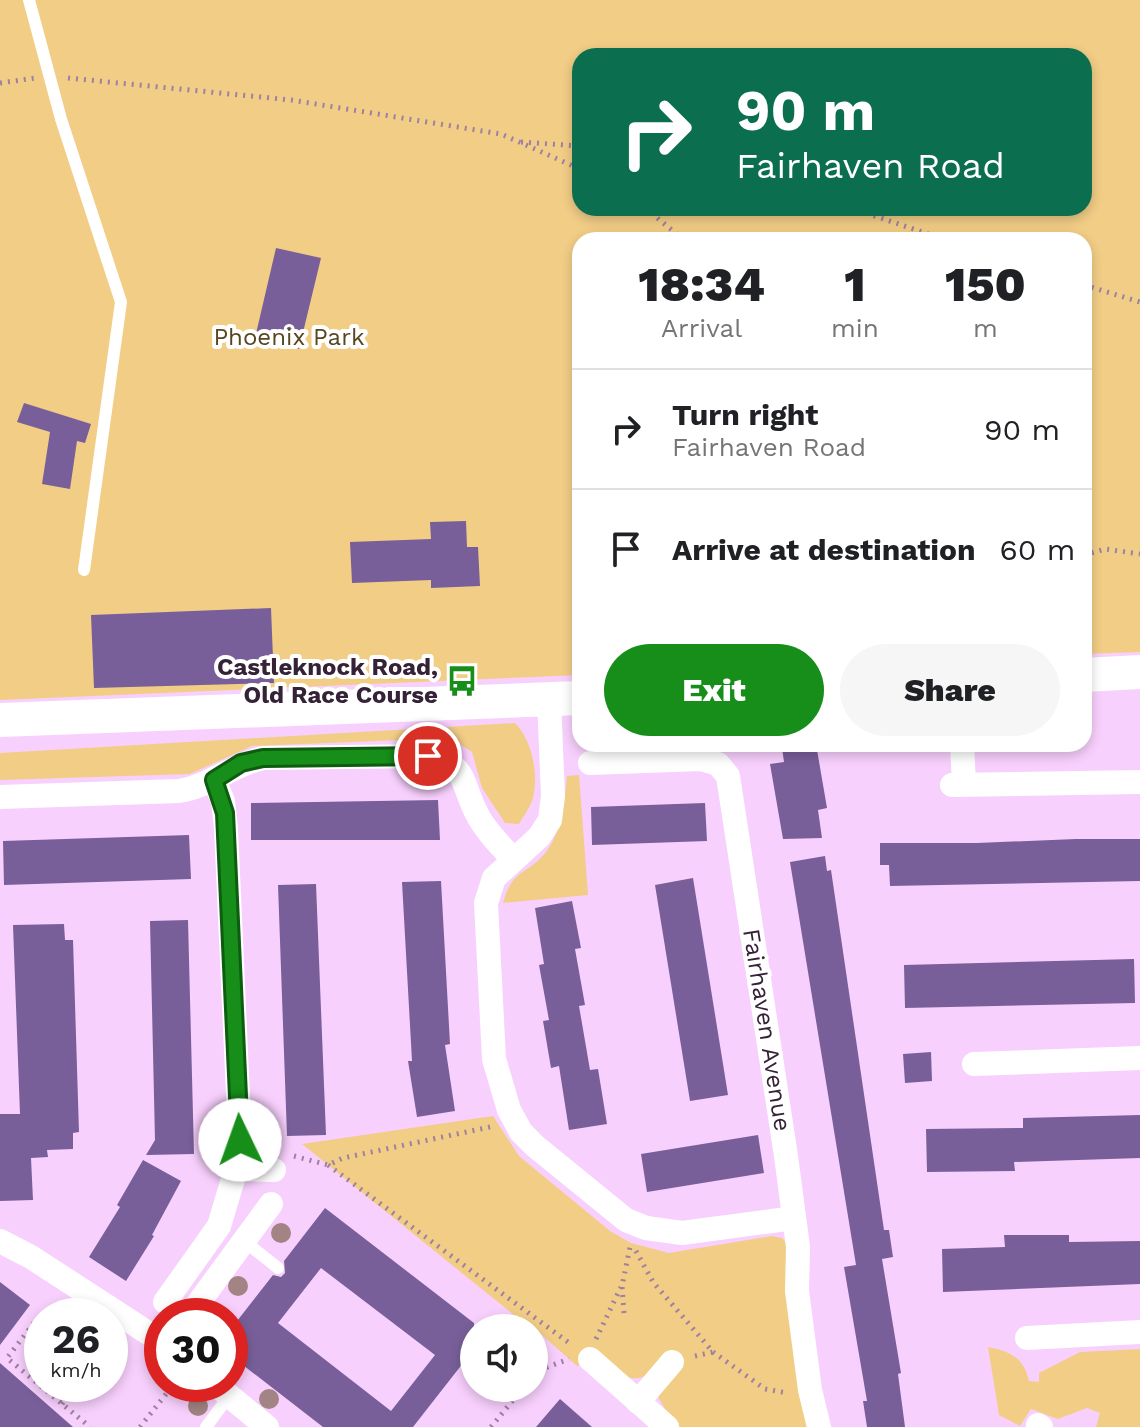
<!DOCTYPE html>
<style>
:root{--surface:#fff;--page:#f6f6f6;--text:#202124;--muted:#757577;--line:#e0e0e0;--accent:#168e19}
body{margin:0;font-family:"Work Sans",sans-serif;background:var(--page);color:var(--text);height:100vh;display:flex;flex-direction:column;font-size:30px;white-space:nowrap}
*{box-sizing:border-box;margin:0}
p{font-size:26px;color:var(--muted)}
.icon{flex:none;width:44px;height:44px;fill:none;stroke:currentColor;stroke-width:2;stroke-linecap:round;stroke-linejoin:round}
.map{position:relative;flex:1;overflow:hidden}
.sheet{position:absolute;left:572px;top:232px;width:520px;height:520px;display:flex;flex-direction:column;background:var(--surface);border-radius:24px;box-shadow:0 4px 12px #0003}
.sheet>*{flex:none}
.hud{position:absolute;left:572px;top:48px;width:520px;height:168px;border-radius:24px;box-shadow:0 4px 12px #0003;background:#0b6e4f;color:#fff;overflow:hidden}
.fabs{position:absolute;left:460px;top:1314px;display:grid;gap:16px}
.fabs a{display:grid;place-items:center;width:88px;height:88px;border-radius:50%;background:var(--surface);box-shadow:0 4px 12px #0003;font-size:40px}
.speed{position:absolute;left:24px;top:1298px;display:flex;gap:16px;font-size:40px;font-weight:700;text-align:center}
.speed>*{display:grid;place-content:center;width:104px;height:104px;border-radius:50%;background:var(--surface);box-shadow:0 4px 12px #0003;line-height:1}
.speed small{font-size:20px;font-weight:400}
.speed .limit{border:12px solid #d22;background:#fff;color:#111}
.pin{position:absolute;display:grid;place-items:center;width:68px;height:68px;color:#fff;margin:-34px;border:4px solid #fff;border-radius:50%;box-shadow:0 2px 8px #0007}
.me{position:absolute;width:88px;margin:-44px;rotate:357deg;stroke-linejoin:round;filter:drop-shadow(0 0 6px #0008)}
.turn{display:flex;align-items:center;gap:28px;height:168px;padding:0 32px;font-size:36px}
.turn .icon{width:104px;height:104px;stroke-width:2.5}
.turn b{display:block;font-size:56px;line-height:68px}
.eta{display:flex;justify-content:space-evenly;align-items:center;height:136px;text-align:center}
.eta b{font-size:48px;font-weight:800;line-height:56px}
.primary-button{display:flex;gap:16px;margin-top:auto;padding:16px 32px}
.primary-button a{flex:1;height:92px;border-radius:48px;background:var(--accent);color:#fff;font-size:32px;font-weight:800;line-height:92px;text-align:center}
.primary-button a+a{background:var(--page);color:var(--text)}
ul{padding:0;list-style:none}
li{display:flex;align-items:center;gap:24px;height:120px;padding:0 32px;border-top:2px solid var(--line)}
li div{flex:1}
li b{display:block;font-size:30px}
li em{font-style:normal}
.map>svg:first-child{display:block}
.green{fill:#f2cd86;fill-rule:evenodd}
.building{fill:#785f99;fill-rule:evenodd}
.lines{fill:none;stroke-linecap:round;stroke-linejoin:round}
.path{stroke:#9e80a1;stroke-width:5;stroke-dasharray:2 6;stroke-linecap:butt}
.lane{stroke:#fff;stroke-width:12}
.street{stroke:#fff;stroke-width:24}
.secondary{stroke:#fff;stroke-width:34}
.tree{fill:#a18483}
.route-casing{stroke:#0e5c10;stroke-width:20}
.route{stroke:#168e19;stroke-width:14}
.labels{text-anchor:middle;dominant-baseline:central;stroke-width:8;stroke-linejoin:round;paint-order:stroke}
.park-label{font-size:24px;fill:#594620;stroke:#fff}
.poi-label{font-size:24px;font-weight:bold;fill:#352237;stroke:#fff;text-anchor:end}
.street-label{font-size:24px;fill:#352237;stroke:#fff}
</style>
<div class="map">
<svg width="1140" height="1427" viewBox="0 0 1140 1427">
<rect width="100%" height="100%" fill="#f8d0fd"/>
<g class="green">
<path d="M0,0h1140v652l-56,2v-414h-504v435l-580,25zM580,56h504v152h-504z"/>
<path d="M515,723c17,16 25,55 17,78 -3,8 -9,16 -13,23l-14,-1 -23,-35 -10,-36 -21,-14 -199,8 -62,28 -190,6v-27z"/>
<path d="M579,775l9,120 -85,8c10,-36 24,-27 43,-51 17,-23 18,-49 21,-76z"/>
<path d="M493,1116l26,40 91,75 21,12 38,10 103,-17 10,2 6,7c-1,63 7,121 19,182h-127c-17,-15 -21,-33 -35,-51 -19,9 -33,-10 -47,-21l-21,11 -43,-38h-4l-228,-184z"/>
<path d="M988,1347c22,4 36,11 41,34l10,1v-9l41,-21 60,-3v78h-44l4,-14 -13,-5 -29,11 -27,-10 -11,17 -21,-11z"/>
</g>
<g class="building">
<path d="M276,248l45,10 -22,91 -44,-11z"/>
<path d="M24,403l67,21 -6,19 -8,-2 -7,48 -28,-5 8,-52 -33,-10z"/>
<path d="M466,521l1,26h11l2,39 -49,2v-8l-79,3 -2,-41 81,-3 -1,-17z"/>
<path d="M271,608l3,75 -180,5 -3,-73z"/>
<path d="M816,744l11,64 -9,2 4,28 -39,1 -13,-75 14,-2 -2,-14z"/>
<path d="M438,800l2,40h-189v-37z"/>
<path d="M705,803l2,38 -115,4 -1,-38z"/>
<path d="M189,835l2,44 -187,6 -1,-44z"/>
<path d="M1076,839h64v42l-250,5 -1,-21h-9v-22h97z"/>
<path d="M825,856l2,15 4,-1 53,360h5l4,27 -11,2 19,114 -3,1 7,53h-38l-4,-26h4l-23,-134 12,-2 -66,-403z"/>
<path d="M693,878l35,217 -38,6 -35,-216z"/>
<path d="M441,881l9,163 -5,1 10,66 -38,6 -9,-56h4l-10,-179z"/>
<path d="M316,884l10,251 -39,1 -9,-251z"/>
<path d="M572,901l9,47 -6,1 10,56 -6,1 11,64 8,-1 9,55 -38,6 -10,-64 -8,2 -8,-47 6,-1 -10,-55 5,-1 -9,-56z"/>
<path d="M188,920l6,234 -48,1 9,-15 -5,-219z"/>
<path d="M64,924l1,16h8l6,192 -6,1v16l-26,1 1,7 -17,1 2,42 -33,1v-87h20l-7,-189z"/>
<path d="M1134,959l1,44 -230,5 -1,-43z"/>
<path d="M931,1052l1,29 -27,2 -2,-29z"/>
<path d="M1140,1115v43l-126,4 1,9 -88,1 -1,-43 97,-1v-10z"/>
<path d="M758,1135l6,38 -117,19 -6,-38z"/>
<path d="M143,1160l38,21 -29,54 2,1 -28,45 -37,-24 31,-50 -3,-2z"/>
<path d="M325,1208l149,115v26l-61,78h-90l-93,-72v-25l43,-55 8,2 4,-4 -1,-12zM321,1268l114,87 -44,56 -113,-88z"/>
<path d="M1004,1235h65v7l71,-1v43l-197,8 -1,-43 63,-2z"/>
<path d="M0,1282l30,23 -30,40z"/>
<path d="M0,1363l73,64h-73z"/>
<path d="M560,1399l32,28h-56z"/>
</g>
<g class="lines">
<g class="path">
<path d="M68,78l223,22 210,34 79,35"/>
<path d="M0,83l35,-5"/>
<path d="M521,142l59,4"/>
<path d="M645,208l39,32"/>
<path d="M851,208l95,32"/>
<path d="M1084,285l56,17"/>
<path d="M1084,555l21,-6 35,5"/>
<path d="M294,1156l34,9 15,-7 147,-31"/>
<path d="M328,1165l244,180"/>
<path d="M636,1251l17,31 60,70 -18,4"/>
<path d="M624,1313l-2,-27 8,-39"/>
<path d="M34,1323l-27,35 83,69"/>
<path d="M596,1339l25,-52"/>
<path d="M713,1352l52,37 22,4"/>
<path d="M534,1377l8,-8 27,-10"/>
<path d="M62,1404l14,-20"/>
<path d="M140,1427l34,-43"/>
<path d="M491,1427l32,-39"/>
</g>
<g class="lane">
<path d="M29,0l32,119 60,183 -37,268"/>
<path d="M244,1241l34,27"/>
<path d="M206,1427l23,-31"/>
</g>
<g class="street">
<path d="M549,699l4,97 -3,24 -11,17 -45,41 -8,25 8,156 15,51 12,22 14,14 91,74 20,8 36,5 112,-15"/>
<path d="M962,744l2,40"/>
<path d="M590,763l111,-4 17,5 10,12 58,380 12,91 -1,44 13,99 9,37"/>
<path d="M952,785l188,-3"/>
<path d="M0,797l179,-6c31,-5 53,-26 84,-33l165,-2c40,8 33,28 49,58 8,16 23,31 35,44"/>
<path d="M974,1064l166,-6"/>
<path d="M236,1169l38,1"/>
<path d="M0,1241l31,16 131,85"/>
<path d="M165,1302l54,-76 17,-57 4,-29 -14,-312 -3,-27 -9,-21"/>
<path d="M189,1316l82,-112"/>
<path d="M1027,1338l113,-6"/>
<path d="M590,1359l77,68"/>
<path d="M215,1384l52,43"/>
<path d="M638,1402l34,-40"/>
<path d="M1038,1425l3,2"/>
</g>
<g class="secondary">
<path d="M1084,675l56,-3"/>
<path d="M0,720l580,-22"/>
</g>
</g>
<g class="tree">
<circle cx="281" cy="1233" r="10"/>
<circle cx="238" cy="1286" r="10"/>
<circle cx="269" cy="1399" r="10"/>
<circle cx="198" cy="1406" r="10"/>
</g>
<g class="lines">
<defs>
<path id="route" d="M240,1140l-15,-327 -11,-33 27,-17 22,-5 165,-2"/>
</defs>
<use href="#route" class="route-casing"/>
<use href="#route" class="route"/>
</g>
<defs>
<symbol id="bus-bare" viewBox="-9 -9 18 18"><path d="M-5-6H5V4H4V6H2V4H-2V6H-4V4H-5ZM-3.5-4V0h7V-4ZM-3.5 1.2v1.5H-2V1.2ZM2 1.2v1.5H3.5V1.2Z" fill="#168e19" stroke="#fff" stroke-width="2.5" paint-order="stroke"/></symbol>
</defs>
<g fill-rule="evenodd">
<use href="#bus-bare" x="440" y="659" width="44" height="44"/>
</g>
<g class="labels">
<g class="park-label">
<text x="289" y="337">Phoenix Park</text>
</g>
<g class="poi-label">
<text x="438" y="667">Castleknock Road,<tspan x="438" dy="28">Old Race Course</tspan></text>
</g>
<g class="street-label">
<text transform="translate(767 1030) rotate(81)">Fairhaven Avenue</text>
</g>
</g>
</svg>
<div class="fabs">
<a><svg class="icon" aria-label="sound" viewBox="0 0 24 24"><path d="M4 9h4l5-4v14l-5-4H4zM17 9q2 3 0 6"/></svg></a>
</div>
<div class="speed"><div>26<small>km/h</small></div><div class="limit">30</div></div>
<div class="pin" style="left:428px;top:756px;background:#d93025"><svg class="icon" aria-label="arrive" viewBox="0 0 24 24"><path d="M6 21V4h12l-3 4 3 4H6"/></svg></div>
<svg class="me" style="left:240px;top:1140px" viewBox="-20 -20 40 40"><circle r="19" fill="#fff"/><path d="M0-13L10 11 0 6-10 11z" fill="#168e19"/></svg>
<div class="hud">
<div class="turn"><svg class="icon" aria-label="right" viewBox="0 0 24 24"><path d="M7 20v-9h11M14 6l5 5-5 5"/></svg><div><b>90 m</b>Fairhaven Road</div></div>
</div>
<section class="sheet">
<div class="eta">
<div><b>18:34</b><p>Arrival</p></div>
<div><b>1</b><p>min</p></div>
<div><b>150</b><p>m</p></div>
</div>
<ul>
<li><svg class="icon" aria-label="right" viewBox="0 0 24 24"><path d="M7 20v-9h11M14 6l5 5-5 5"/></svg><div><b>Turn right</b><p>Fairhaven Road</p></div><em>90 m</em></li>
<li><svg class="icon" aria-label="arrive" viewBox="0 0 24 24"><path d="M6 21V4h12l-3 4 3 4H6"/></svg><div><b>Arrive at destination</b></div><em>60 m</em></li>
</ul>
<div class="primary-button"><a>Exit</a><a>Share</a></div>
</section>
</div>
